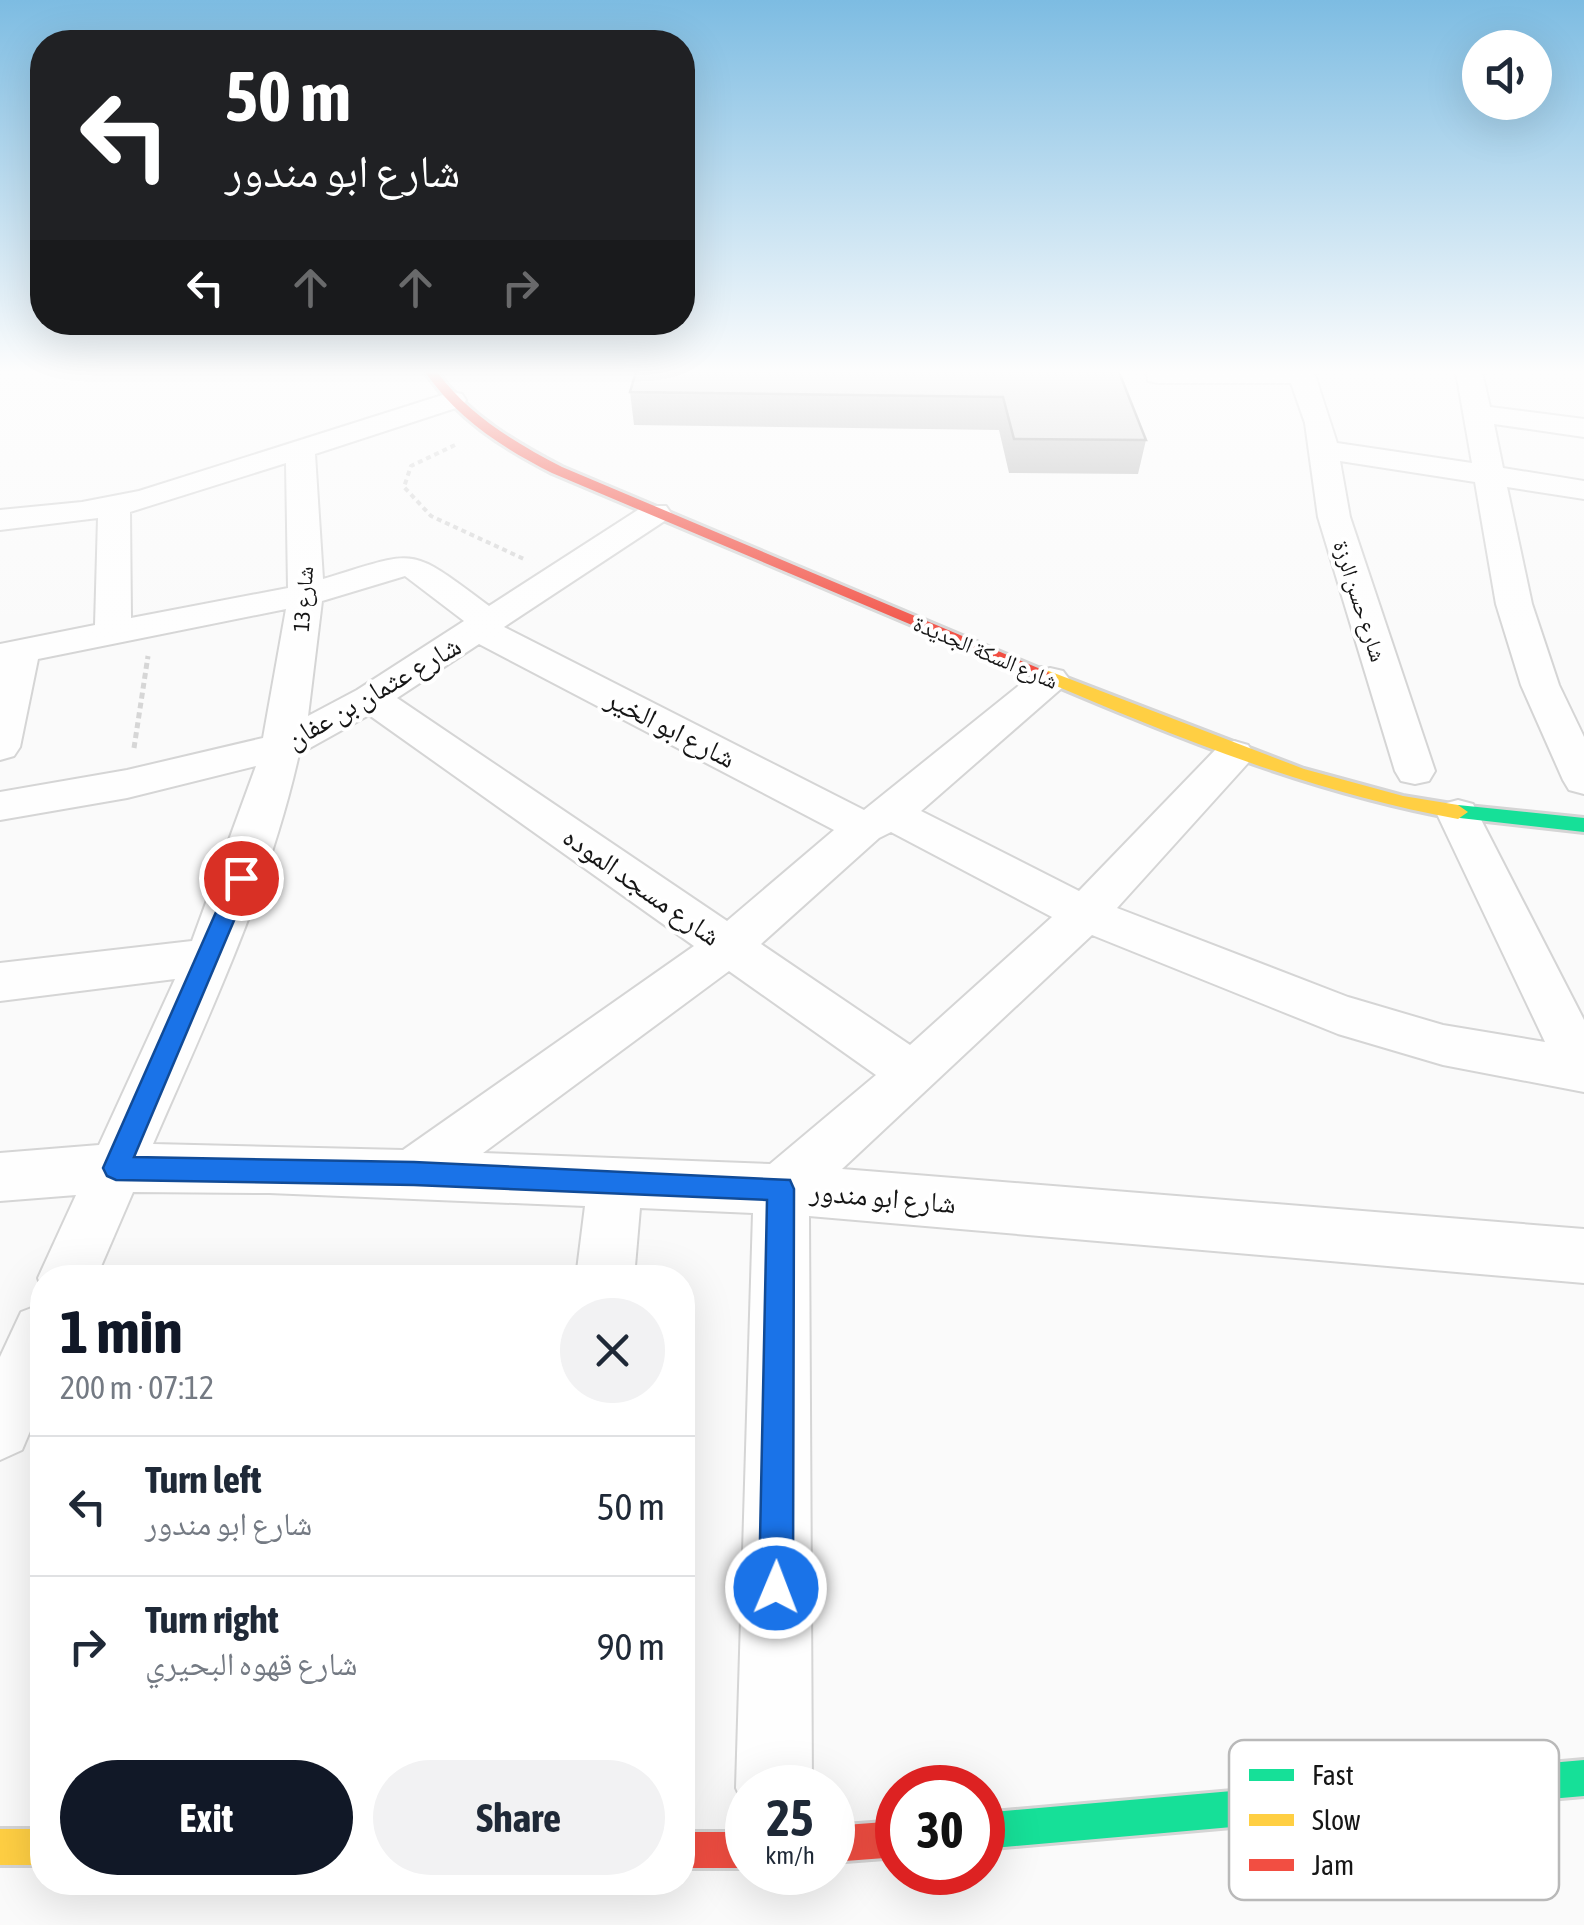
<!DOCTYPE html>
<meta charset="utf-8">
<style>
:root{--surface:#fff;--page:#f2f2f3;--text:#1f2937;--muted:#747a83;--line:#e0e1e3;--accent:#111827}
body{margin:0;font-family:"Asap Condensed","Noto Naskh Arabic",sans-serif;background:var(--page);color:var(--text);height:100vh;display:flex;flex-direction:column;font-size:38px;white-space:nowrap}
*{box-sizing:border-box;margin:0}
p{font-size:32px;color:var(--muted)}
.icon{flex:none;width:55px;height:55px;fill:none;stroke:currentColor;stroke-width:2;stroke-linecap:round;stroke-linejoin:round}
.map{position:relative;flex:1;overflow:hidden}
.sheet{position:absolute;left:30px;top:1265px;width:665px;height:630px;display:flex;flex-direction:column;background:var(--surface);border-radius:40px;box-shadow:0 10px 40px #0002}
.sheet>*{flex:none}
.top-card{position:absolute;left:30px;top:30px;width:665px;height:305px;border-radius:40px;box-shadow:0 10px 40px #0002;background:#202124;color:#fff;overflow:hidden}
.buttons{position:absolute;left:1462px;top:30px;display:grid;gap:20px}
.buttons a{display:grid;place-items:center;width:90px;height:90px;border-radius:50%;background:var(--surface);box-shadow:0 10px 40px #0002;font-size:50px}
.speed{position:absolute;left:725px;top:1765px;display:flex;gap:20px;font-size:50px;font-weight:700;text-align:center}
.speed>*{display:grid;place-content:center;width:130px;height:130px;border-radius:50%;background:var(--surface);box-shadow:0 10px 40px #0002;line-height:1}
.speed small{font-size:25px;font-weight:400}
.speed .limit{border:15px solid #d22;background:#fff;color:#111}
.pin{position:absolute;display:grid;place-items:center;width:85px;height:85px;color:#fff;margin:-42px;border:5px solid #fff;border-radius:50%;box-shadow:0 2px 10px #0007}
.me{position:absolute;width:110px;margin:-55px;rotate:1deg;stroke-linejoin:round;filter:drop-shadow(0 0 8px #0008)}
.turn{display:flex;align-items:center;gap:35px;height:210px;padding:0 30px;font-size:45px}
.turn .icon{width:130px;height:130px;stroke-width:2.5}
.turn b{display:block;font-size:70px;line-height:85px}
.lanes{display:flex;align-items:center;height:95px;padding:0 30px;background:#0003;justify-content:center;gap:50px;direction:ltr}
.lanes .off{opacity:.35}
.round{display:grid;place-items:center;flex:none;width:105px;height:105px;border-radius:52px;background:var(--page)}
.summary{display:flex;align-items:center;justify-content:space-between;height:170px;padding:0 30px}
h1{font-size:60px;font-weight:700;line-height:75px;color:var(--accent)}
.cta{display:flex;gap:20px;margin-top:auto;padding:20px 30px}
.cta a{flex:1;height:115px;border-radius:60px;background:var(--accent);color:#fff;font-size:40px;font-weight:700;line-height:115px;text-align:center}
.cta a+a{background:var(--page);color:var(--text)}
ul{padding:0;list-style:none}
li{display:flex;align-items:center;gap:30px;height:140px;padding:0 30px;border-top:2px solid var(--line)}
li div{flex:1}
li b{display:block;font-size:38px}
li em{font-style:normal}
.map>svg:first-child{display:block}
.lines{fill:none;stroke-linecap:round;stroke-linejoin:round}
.street-casing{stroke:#d5d5d5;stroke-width:4}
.fast-casing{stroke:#d5d5d5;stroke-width:6}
.slow-casing{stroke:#d5d5d5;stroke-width:6}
.jam-casing{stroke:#d5d5d5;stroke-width:6}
.path-far1{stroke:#d6d6d6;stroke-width:4;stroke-dasharray:5 4;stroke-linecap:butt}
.path{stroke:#d6d6d6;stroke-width:5;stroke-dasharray:6 4;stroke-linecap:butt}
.street{fill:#fefefe;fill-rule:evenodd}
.fast{fill:#16e098;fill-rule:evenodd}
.slow{fill:#ffcf43;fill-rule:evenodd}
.jam{fill:#f24e42;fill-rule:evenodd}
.wall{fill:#bababa}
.building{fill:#d8d8d8;stroke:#979797;stroke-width:2.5}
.route{fill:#1a73e8;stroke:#114b97;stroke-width:2.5}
.labels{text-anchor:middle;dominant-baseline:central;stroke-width:8;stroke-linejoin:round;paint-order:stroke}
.far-street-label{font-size:22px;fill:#161616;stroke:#fff}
.street-label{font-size:28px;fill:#161616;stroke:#fff}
.key{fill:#fff;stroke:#b9b9b9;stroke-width:2.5}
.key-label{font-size:28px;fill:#161616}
</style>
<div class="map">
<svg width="1584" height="1925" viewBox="0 0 1584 1925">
<rect width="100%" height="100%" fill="#fafafa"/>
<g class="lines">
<defs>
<g id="street">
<path d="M1147,372h167l23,71 135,20 -16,-91h26l8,35 94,12v18l-90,-13 9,44 81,13v18l-77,-12 25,117 27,81 25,52v57l-15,-4 -6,-10 -42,-95 -25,-81 -21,-122 -135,-21 10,56 85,254 -6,10 -14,3 -14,-3 -6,-10 -77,-254 -13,-94 -14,-40h-133l-10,-2z"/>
<path d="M452,392l10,2 4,6 -4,6 -147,48 8,125c96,-29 84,-34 166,27l155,-100h22l5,7 -5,7 -162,107 360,183 173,-139 13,-3 13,3 6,8 -6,8 -142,124 158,80 141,-146 14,-4 14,4 6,9 -6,9 -131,145 231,89 95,28 102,17 -108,-228 6,-10 15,-4 15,4 111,216v72l-141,-27 -105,-31 -246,-99 -250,234 742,60v54l-775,-67 3,572h-64v27l-12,-27 17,-575 -113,-5 -6,70h-58l9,-72 -316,-13 -136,-1 -37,86h-54v11l-4,-11 38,-83 -76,6v-48l99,-8 76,-166 -175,22v-38l192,-22 64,-175 -129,32 -127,22v-28l127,-22 136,-32 23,-129 -248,50 -18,88 -6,9 -14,4v-116l95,-19 3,-107 -98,12v-20l82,-8 57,-11zM286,463l2,125 -157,30 -1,-106zM405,576l59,45 -107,69 -49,26 14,-115zM479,644l355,186 -107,91 -330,-223zM369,715l325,231 -291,204 -250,-6c55,-127 116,-255 146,-390zM891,832l161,85 -142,128 -149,-101 118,-106zM729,971l147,104 -106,89 -287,-11z"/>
<path d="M42,1304v99l-20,47 -22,10v-103l21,-45z"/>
</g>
<g id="fast">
<path d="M1458,805l126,13v14l-133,-15 -3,-5z"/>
<path d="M1584,1760v36l-602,53v-36z"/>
</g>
<g id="slow">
<path d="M1041,668l263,101 99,27 55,9 10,7 -10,7c-149,-27 -285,-83 -423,-142l-3,-4z"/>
<rect x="0" y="1829" width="42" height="36"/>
</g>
<g id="jam">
<path d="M425,372h12c33,44 77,70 125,95l488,206 -9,5 -6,-1 -483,-204c-51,-26 -94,-54 -127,-101z"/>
<path d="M898,1821v36l-66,5v-36z"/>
<rect x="682" y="1832" width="66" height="36"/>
</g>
</defs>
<use href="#street" class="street-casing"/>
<use href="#fast" class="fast-casing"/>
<use href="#slow" class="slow-casing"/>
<use href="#jam" class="jam-casing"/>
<path class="path-far1" d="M455,445l-44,21 -7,21 27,29 93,43"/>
<path class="path" d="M134,748l14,-92"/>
<use href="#street" class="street"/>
<use href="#fast" class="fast"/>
<use href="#slow" class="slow"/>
<use href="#jam" class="jam"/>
</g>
<path class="wall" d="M1119,372l27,68 -8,34 -129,-1 -10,-43 -365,-5 -4,-33z"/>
<path class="building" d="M636,372h483l27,68 -132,-1 -11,-42 -373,-5z"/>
<linearGradient id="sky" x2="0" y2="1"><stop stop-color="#7dbce2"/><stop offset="0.58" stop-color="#fdfdfd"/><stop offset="1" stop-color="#fdfdfd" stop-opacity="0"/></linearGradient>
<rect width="1584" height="641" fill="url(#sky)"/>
<path class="route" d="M241,871l11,7 -118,279 280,5 376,18 4,9 -1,399 -5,12 -12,5 -12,-5 -5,-12 8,-388 -353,-15 -298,-5 -9,-4 -4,-8 128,-290z"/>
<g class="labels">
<g class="far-street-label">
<text transform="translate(303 599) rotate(-86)">شارع 13</text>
<text transform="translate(1360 601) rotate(72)">شارع حسن الرزة</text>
<text transform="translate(986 652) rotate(23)">شارع السكة الجديدة</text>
</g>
<g class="street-label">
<text transform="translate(373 692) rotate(-30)">شارع عثمان بن عفان</text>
<text transform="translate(671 728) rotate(27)">شارع ابو الخير</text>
<text transform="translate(642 886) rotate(35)">شارع مسجد الموده</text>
<text transform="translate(883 1197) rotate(5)">شارع ابو مندور</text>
</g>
</g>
<rect x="1229" y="1740" width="330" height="160" rx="15" class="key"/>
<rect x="1249" y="1769" width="45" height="12" fill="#16e098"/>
<rect x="1249" y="1814" width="45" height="12" fill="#ffcf43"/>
<rect x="1249" y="1859" width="45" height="12" fill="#f24e42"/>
<g class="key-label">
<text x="1312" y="1785">Fast</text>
<text x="1312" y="1830">Slow</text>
<text x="1312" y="1875">Jam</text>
</g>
</svg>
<div class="buttons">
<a><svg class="icon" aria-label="sound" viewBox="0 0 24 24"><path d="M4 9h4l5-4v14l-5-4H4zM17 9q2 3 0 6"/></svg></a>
</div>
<div class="speed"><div>25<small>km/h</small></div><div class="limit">30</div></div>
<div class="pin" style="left:241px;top:878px;background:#d93025"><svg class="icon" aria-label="arrive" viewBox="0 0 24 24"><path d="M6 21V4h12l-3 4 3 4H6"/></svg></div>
<svg class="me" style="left:776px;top:1588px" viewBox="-20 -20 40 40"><circle r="17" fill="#1a73e8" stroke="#fff" stroke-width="3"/><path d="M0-11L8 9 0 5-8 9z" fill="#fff"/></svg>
<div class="top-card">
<div class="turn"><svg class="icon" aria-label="left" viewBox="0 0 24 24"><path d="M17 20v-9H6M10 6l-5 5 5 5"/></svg><div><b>50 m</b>شارع ابو مندور</div></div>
<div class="lanes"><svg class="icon" aria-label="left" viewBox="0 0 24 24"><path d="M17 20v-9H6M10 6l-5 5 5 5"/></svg><svg class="icon off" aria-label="ahead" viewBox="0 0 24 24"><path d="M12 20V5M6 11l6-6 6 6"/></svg><svg class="icon off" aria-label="ahead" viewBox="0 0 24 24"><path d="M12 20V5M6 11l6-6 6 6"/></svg><svg class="icon off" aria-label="right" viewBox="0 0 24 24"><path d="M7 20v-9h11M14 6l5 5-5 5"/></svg></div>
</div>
<section class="sheet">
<div class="summary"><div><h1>1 min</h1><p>200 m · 07:12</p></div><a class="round"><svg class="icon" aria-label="close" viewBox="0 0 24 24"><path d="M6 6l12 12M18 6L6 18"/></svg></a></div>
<ul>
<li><svg class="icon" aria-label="left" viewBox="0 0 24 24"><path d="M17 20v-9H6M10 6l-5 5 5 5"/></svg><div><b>Turn left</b><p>شارع ابو مندور</p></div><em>50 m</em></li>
<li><svg class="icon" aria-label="right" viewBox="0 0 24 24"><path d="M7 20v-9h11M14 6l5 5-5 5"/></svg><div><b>Turn right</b><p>شارع قهوه البحيري</p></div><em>90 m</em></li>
</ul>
<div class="cta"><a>Exit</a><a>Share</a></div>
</section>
</div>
